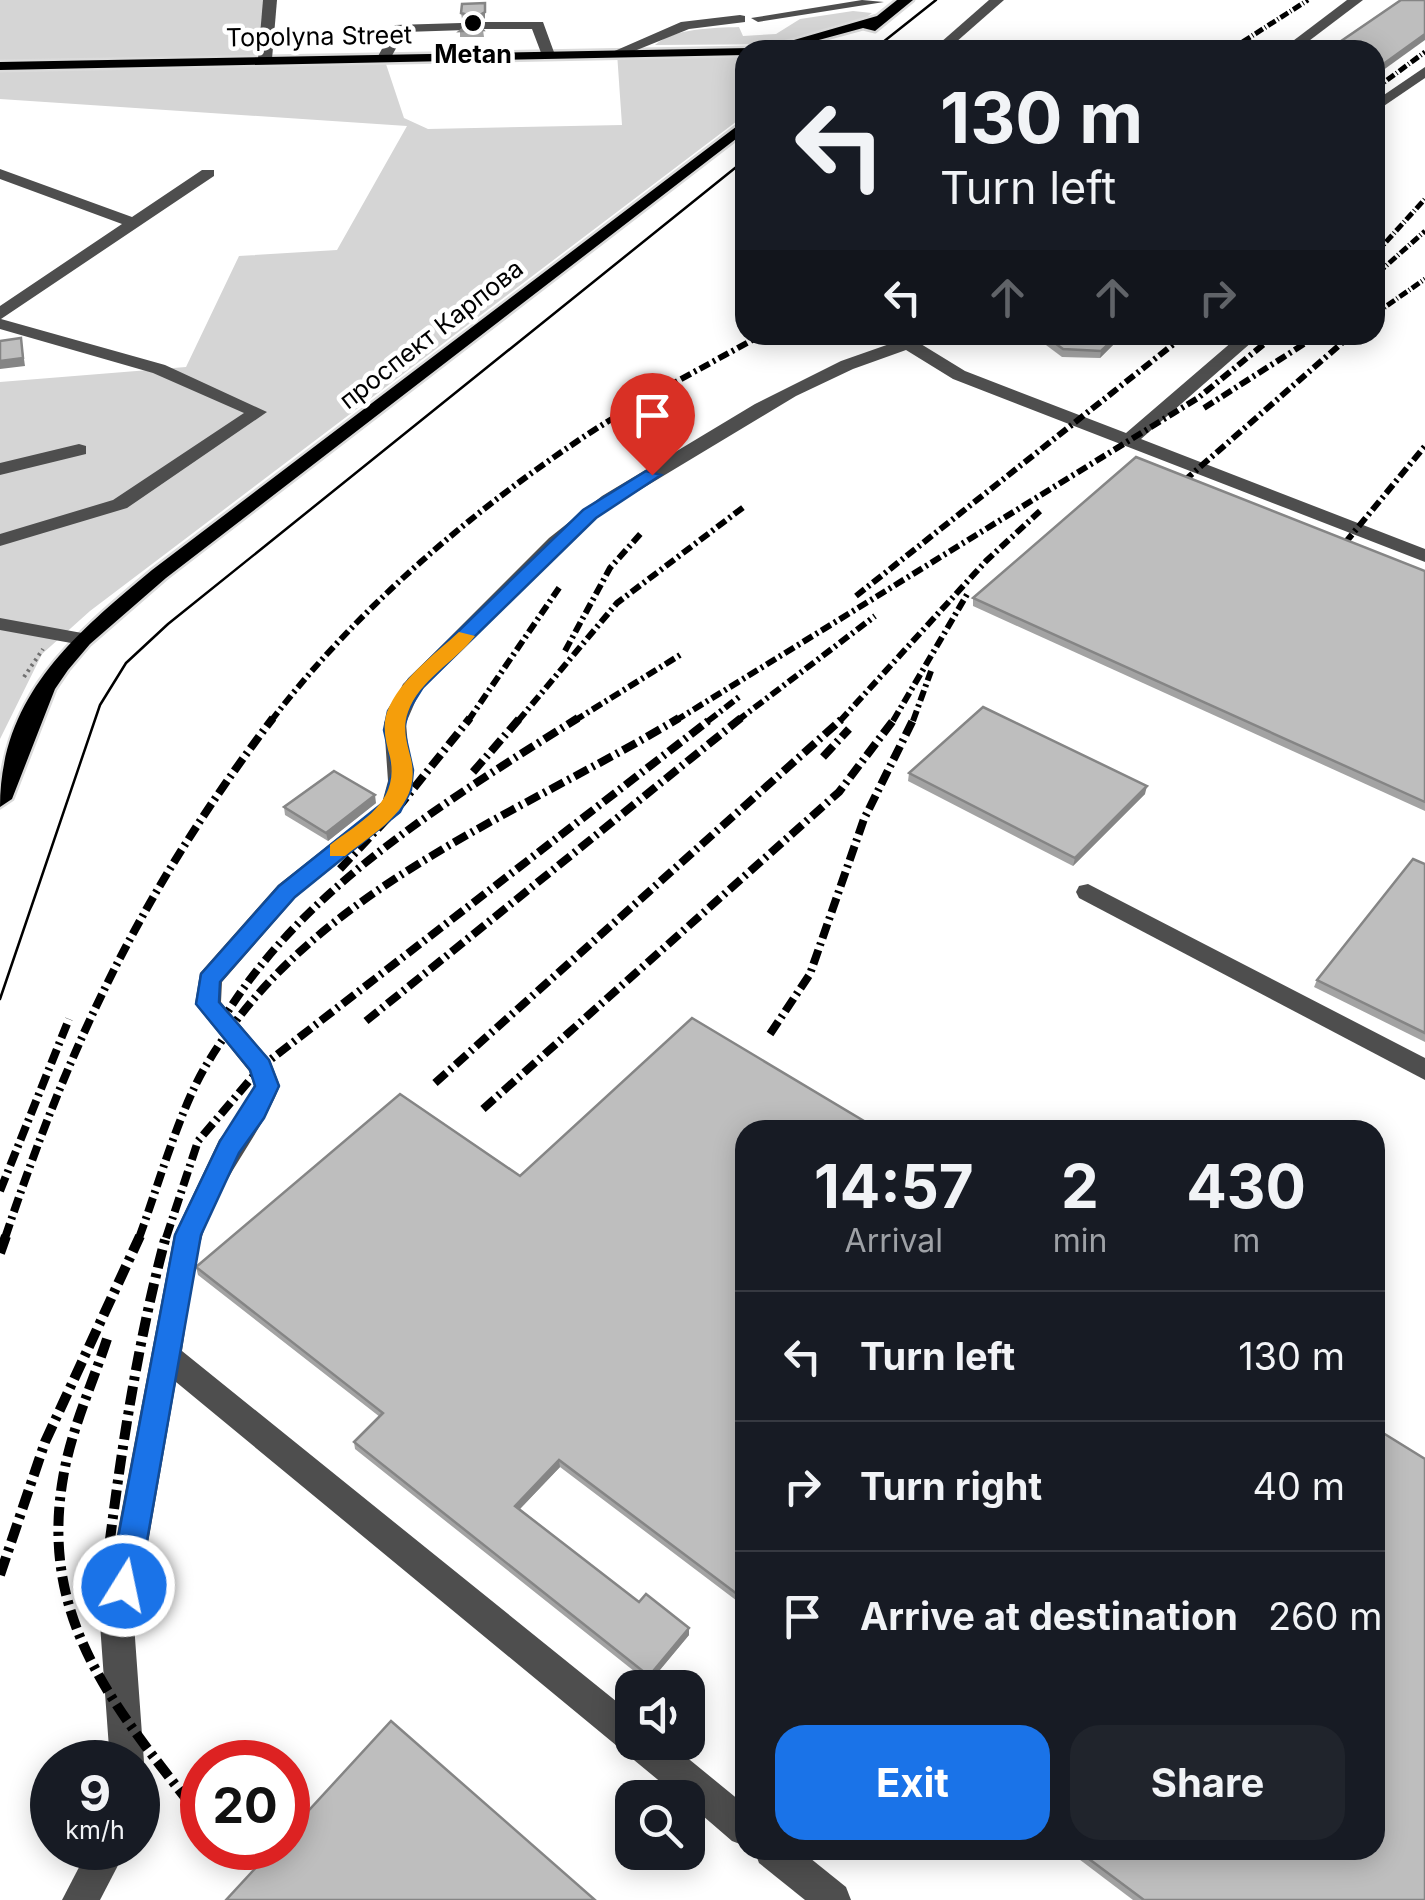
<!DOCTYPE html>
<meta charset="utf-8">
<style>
:root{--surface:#171b24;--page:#20242c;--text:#f1f3f6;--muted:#9ea1a6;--line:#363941;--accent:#1a73e8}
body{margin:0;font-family:Inter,sans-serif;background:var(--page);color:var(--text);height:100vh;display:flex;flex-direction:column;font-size:38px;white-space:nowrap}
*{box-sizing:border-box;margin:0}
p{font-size:32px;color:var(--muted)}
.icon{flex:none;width:55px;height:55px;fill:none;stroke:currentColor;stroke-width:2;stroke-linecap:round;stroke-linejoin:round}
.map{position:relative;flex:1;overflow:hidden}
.panel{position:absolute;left:735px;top:1120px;width:650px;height:740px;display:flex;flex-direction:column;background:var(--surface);border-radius:30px;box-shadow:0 5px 25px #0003}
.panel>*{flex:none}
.top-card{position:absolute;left:735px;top:40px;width:650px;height:305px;border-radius:30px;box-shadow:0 5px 25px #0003;background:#171b24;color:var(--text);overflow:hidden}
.buttons{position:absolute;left:615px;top:1670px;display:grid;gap:20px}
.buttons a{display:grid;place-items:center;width:90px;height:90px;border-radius:20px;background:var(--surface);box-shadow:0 5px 25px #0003;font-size:50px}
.speed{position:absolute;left:30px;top:1740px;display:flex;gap:20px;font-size:50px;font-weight:700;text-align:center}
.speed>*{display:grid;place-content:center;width:130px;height:130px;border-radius:50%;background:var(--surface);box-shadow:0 5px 25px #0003;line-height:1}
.speed small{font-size:25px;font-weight:400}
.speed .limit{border:15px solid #d22;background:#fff;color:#111}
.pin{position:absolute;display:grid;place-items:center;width:85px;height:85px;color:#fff;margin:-102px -42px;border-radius:50% 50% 50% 0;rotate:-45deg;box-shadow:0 0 10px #0007}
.pin .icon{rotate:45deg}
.me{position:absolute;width:110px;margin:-55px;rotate:10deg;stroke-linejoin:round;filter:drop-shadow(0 0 8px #0008)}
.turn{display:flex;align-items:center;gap:35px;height:210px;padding:0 40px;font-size:45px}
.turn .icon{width:130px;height:130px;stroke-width:2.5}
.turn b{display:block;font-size:70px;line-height:85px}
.lanes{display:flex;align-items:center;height:95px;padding:0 40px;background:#0003;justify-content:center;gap:50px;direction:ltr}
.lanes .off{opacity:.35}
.eta{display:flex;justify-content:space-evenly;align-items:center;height:170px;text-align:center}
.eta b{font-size:60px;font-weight:700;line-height:70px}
.button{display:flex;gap:20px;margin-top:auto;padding:20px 40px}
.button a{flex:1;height:115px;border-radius:30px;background:var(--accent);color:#fff;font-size:40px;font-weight:700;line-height:115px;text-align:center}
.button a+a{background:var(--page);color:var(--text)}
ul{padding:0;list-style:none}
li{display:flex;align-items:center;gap:30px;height:130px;padding:0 40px;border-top:2px solid var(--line)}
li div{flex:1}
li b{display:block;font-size:38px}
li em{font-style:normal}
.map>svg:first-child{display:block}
.green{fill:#d5d5d5}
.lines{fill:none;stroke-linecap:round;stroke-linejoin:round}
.major-casing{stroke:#dbdbdb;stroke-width:5}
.path{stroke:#707070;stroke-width:4;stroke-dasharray:2.5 4;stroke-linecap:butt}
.minor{fill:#4e4e4e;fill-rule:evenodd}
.major{fill:#000;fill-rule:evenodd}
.tram{stroke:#000;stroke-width:2.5}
.rail-far3{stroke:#000;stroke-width:5;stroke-dasharray:9 2.5 1 2.5;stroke-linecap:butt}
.rail-far2{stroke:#000;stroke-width:6;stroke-dasharray:11 4 2.5 4;stroke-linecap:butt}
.rail-far1{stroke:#000;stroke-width:8;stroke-dasharray:15 5 2.5 5;stroke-linecap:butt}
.rail{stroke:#000;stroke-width:10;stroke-dasharray:19 6 4 6;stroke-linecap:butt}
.wall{fill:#a3a3a3}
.shaded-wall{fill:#858585}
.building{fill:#bebebe;stroke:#858585;stroke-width:2.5}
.route{fill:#1a73e8;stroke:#114b97;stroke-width:2.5}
.slow{fill:#f59e0b}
.poi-dot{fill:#000;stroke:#fff;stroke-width:4}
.labels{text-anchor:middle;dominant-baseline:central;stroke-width:9;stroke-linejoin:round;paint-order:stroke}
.far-street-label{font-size:25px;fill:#000;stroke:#fff}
.far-poi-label{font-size:25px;font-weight:bold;fill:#000;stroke:#fff}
</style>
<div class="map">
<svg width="1425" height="1900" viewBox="0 0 1425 1900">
<rect width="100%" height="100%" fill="#fff"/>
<g class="green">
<path d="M0,0h270l-4,59 118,-1 20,60 24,11 194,-4 -5,-72 128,-3v65l-655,496 -48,43 -42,85v-357l186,-15 53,-111 98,-6 70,-124 -407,-27z"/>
<path d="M853,11l19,2 -12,9 -78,22 -127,1c19,-17 58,-17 84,-18l4,9 33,-2 24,-15z"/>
</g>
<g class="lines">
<defs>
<g id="major">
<path d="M897,0h16l-38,31 -12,-3 -81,22h-23l118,-34z"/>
<path d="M750,48l-5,7 -745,15v-8z"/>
<path d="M745,120v12l-579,446 -76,66 -22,26 -13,19 -43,110 -12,8c0,-111 74,-172 152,-237z"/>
</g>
</defs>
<use href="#major" class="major-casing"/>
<path class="path" d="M24,677l19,-28"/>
<g class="minor">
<path d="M263,0h14l-5,59 -7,4 -7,-4z"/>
<path d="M862,0l22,2 -126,20 -7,-4z"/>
<path d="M989,0h15l-57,50h-15z"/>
<path d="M1347,0h16l-66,50h-16z"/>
<path d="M740,15l5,1v6l-56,7 -67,27 -12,-3 71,-31z"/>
<path d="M484,22h59l12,33 -12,3 -11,-29h-53l-2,-3z"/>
<path d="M461,23l5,1v6l-61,2 -16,29 -12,-3 18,-33z"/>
<path d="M845,43l32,7h-37v-6z"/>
<path d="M1425,67v11l-50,34v-11z"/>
<path d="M0,169l132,48 70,-47h12v6l-213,143 164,46 102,47 -140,96 -127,38v-12l113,-34 131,-87 -91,-40 -153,-44v-23l122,-82 -122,-45z"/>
<path d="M896,335h18l2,6 49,30 161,62 114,-98h20l-119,104 284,110v13l-472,-183 -47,-29 -53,19 -57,27 -191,115 -42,36 -144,146 -13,30 5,58 -11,32 -104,84 -74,85 -1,20 49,58 10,26c-21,52 -62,95 -78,151 -11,36 -14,77 -20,114l450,363v28h36l77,63v41l-13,-5 -44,-38v-5h-8l-504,-416 -42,242 10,138 -6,13v-13h-28l-10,-138 74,-389 45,-95 26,-33 9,-21 -5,-15 -54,-67 5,-31 78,-88 104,-82 6,-22 -4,-58 19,-39 146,-146 53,-42 153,-92 86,-43 57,-20z"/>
<path d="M79,444l7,2v8l-86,21v-12z"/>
<path d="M0,618l82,15 11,6 -11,6 -82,-15z"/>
<path d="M1088,884l337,174v22l-346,-182 -3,-6 3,-6z"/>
<path d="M89,1848h38l-27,52h-38z"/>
<path d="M754,1850h46l46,37 5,13h-46l-46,-37z"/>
</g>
<use href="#major" class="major"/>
<g class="tram">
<path d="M873,50l63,-50"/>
<path d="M0,999l100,-294 26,-42 42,-39 577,-464"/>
</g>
<g class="rail-far3">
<path d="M1230,50l78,-50"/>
<path d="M1375,89l50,-37"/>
<path d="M1376,253l49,-54"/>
<path d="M1378,273l47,-42"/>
<path d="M1375,314l50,-35"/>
</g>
<g class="rail-far2">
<path d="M1204,408l114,-73"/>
<path d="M1184,481l167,-146"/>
<path d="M1345,543l80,-97"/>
<path d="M856,596l329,-261"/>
<path d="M565,651l45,-83 32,-36"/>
<path d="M271,721c83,-109 197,-207 311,-283 57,-38 119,-69 179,-103"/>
<path d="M468,721l93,-136"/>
<path d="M518,721l99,-118 128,-97"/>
<path d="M574,721l106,-66"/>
<path d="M675,721l523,-323 77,-63"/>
<path d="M708,721l31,-24"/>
<path d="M737,721l138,-105"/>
<path d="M840,721l146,-160 54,-50"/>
<path d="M893,721l76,-130"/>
<path d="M913,721l18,-50"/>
</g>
<g class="rail-far1">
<path d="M823,757l26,-28"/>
<path d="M473,772l47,-54"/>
<path d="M340,869l62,-66 68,-85"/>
<path d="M366,1021l375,-303"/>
<path d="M218,1028c78,-137 230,-228 360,-310"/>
<path d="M770,1034l40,-60 54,-155 50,-101"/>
<path d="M435,1083l408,-365"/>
<path d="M483,1109l356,-317 56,-74"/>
<path d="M0,1191l69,-172"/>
<path d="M5,1238c67,-201 139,-350 268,-520"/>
<path d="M139,1238c18,-49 40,-126 65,-169 103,-178 307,-250 475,-351"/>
<path d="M166,1238l32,-97 63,-74 451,-349"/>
</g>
<g class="rail">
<path d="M0,1253l6,-17"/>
<path d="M107,1339c-15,46 -36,91 -44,139 -25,145 56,234 139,341"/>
<path d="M0,1575l45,-133 95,-206"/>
<path d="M101,1613c15,-127 32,-254 65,-377"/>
</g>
</g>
<g class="wall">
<path d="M485,3v15l-8,5 6,7 1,7h-24v-6l9,-7v-2l-7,-3 -1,-6z"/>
<path d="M1043,335l74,1 -2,7 -15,15 -38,-1 -20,-15z"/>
<path d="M1425,571v240l-452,-205v-8z"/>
<path d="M909,773l236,21 -72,72 -165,-85z"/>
<path d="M376,803l-48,38 -43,-26 -1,-8z"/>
<path d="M1425,864v178l-111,-55 3,-7z"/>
<path d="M745,1130v477l-185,-140 -40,42 119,93 50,26v7l-40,48 -294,-234 -1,-7 26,-25 -182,-142 -2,-8 324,-91z"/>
<path d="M1067,1850h308l50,50h-292z"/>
</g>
<g class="shaded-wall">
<path d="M485,3v15l-12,7v-6z"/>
<path d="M1425,34v6l-50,36v-6z"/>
<path d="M1117,336l-2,7 -15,15 1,-7z"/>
<path d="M21,338l4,28 -25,3v-8z"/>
<path d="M1147,786l-2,8 -72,72 2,-8z"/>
<path d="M375,795l1,8 -48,38 -2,-8z"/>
<path d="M559,1460l1,7 -44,46 -1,-7z"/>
<path d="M689,1628v7l-40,48v-7z"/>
</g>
<g class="building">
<path d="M1401,0h24v34l-50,36v-20h-47z"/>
<path d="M485,3v9l-12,7 10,11 -23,1 9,-7 -1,-9 -7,-2 1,-9z"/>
<path d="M1044,335h71l2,1 -16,15 -38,-2z"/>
<path d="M21,338l2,20 -23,3v-20z"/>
<path d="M1136,457l289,114v231l-452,-204z"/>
<path d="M983,707l164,79 -72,72 -166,-85z"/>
<path d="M334,771l41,24 -49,38 -42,-26z"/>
<path d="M1413,859l12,5v169l-108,-53z"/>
<path d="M692,1018l187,112h-134v470l-186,-140 -44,46 124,96 7,-8 43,34 -40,48 -295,-234 29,-29 -187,-146 204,-173 120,82z"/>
<path d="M1375,1428l50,31v441h-281l-67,-50h298z"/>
<path d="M391,1721l204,179h-369l48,-52h14v-15z"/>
</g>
<path class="route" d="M646,471l15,4 -65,43 -173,169 -15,24 -4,19 9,40 -2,20 -11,22 -105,85 -75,85 -1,20 50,58 10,26 -15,32 -25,35 -38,82 -62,351 -4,9 -11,4 -11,-4 -4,-9 66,-351 45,-94 35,-55 -5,-16 -54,-66 5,-30 78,-88 105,-84 9,-32 -9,-40 4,-19 21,-32 174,-169z"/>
<path class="slow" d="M459,632l16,4c-20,26 -56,44 -67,76 -6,16 -1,31 3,47 11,47 -33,71 -66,97h-15v-11c31,-24 70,-42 60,-88 -4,-15 -8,-29 -3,-45 13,-33 47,-57 72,-80z"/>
<circle class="poi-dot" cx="473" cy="23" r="10"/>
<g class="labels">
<g class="far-street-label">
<text transform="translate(319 36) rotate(-1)">Topolyna Street</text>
<text transform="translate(431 334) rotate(-38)">проспект Карпова</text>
</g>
<g class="far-poi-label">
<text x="473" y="54">Metan</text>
</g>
</g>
</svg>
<div class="buttons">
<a><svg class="icon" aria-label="sound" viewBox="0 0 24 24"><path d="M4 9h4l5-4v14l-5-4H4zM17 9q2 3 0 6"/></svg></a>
<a><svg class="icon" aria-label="search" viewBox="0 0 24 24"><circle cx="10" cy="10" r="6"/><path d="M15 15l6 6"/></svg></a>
</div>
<div class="speed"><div>9<small>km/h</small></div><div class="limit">20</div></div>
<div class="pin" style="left:652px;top:475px;background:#d93025"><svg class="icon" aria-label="arrive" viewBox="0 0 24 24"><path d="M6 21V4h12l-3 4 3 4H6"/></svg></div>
<svg class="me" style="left:124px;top:1586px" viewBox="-20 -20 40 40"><circle r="17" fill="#1a73e8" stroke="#fff" stroke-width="3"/><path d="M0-11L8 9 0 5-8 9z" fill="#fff"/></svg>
<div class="top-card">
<div class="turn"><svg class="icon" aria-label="left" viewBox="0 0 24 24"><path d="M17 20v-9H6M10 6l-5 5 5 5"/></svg><div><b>130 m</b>Turn left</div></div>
<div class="lanes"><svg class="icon" aria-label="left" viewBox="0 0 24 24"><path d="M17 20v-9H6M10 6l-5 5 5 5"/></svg><svg class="icon off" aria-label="ahead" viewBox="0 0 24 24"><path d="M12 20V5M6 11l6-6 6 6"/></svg><svg class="icon off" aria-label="ahead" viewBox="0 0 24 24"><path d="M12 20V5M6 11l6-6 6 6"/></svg><svg class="icon off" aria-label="right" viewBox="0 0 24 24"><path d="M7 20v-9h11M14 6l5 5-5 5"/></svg></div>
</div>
<section class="panel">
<div class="eta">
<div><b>14:57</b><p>Arrival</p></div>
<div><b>2</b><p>min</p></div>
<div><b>430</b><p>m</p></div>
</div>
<ul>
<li><svg class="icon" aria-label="left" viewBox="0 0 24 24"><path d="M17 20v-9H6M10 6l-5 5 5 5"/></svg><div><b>Turn left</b></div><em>130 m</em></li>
<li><svg class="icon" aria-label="right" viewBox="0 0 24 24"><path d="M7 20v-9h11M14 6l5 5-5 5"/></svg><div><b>Turn right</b></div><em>40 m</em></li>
<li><svg class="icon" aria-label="arrive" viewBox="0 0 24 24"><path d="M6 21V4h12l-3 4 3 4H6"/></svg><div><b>Arrive at destination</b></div><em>260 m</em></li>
</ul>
<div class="button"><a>Exit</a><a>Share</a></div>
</section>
</div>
